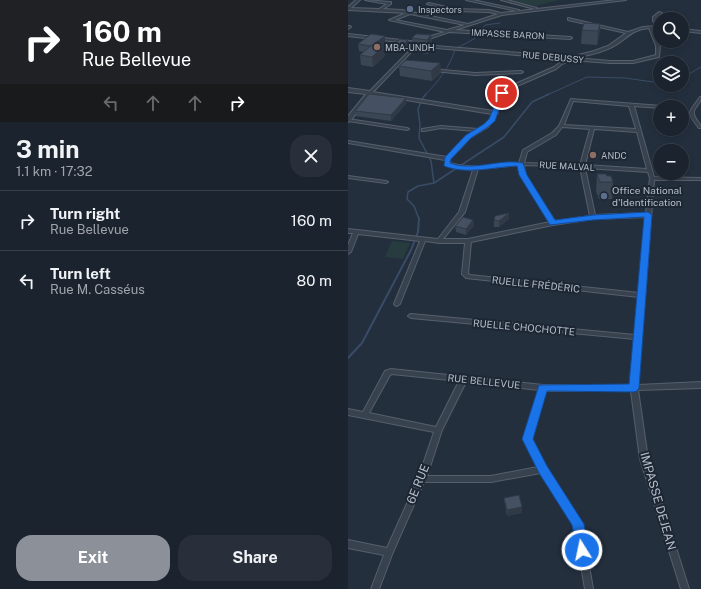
<!DOCTYPE html>
<meta charset="utf-8">
<style>
:root{--surface:#1b232e;--page:#282f3a;--text:#f1f3f6;--muted:#a0a4aa;--line:#39404a;--accent:#8c9099}
body{margin:0;font-family:"Public Sans",sans-serif;background:var(--page);color:var(--text);height:100vh;display:flex;flex-direction:column;font-size:15px;white-space:nowrap}
*{box-sizing:border-box;margin:0}
p{font-size:13px;color:var(--muted)}
.icon{flex:none;width:22px;height:22px;fill:none;stroke:currentColor;stroke-width:2;stroke-linecap:round;stroke-linejoin:round}
.map{position:relative;flex:1;overflow:hidden}
.sheet{display:flex;flex-direction:column;background:var(--surface);width:348px}
.sheet>*{flex:none}
.top-card{background:#202124;color:#fff;overflow:hidden}
.tools{position:absolute;left:305px;top:12px;display:grid;gap:8px}
.tools a{display:grid;place-items:center;width:36px;height:36px;border-radius:50%;background:var(--surface);box-shadow:0 2px 6px #0003,0 0 0 1px var(--line);font-size:20px}
.pin{position:absolute;display:grid;place-items:center;width:34px;height:34px;color:#fff;margin:-17px;border:2px solid #fff;border-radius:50%;box-shadow:0 1px 4px #0007}
.me{position:absolute;width:44px;margin:-22px;rotate:350deg;stroke-linejoin:round;filter:drop-shadow(0 0 3px #0008)}
.turn{display:flex;align-items:center;gap:14px;height:84px;padding:0 16px;font-size:18px}
.turn .icon{width:52px;height:52px;stroke-width:2.5}
.turn b{display:block;font-size:28px;line-height:34px}
.lanes{display:flex;align-items:center;height:38px;padding:0 16px;background:#0003;justify-content:center;gap:20px;direction:ltr}
.lanes .off{opacity:.35}
.round{display:grid;place-items:center;flex:none;width:42px;height:42px;border-radius:16px;background:var(--page)}
.headline{display:flex;align-items:center;justify-content:space-between;height:68px;padding:0 16px}
h1{font-size:24px;font-weight:700;line-height:30px}
.action{display:flex;gap:8px;margin-top:auto;padding:8px 16px}
.action a{flex:1;height:46px;border-radius:16px;background:var(--accent);color:#fff;font-size:16px;font-weight:700;line-height:46px;text-align:center}
.action a+a{background:var(--page);color:var(--text)}
ul{padding:0;list-style:none}
li{display:flex;align-items:center;gap:12px;height:60px;padding:0 16px;border-top:1px solid var(--line)}
li div{flex:1}
li b{display:block;font-size:15px}
li em{font-style:normal}
main{display:flex;flex:1;min-height:0}
.map>svg:first-child{display:block}
.green{fill:#263c3f}
.lines{fill:none;stroke-linecap:round;stroke-linejoin:round}
.stream-far2{stroke:#394c67;stroke-width:1}
.stream-far1{stroke:#394c67;stroke-width:1.5}
.stream{stroke:#394c67;stroke-width:2}
.minor-casing{stroke:#565f6c;stroke-width:2}
.tertiary-casing{stroke:#565f6c;stroke-width:2}
.minor{fill:#38414e;fill-rule:evenodd}
.tertiary{fill:#38414e;fill-rule:evenodd}
.wall{fill:#3b4654}
.shaded-wall{fill:#303945}
.building{fill:#455162;stroke:#303945}
.route{fill:#1a73e8;stroke:#114b97}
.service-dot{fill:#5c6f8a;stroke:#1d2633;stroke-width:1.5}
.education-dot{fill:#8d6e63;stroke:#1d2633;stroke-width:1.5}
.labels{text-anchor:middle;dominant-baseline:central;stroke-width:4;stroke-linejoin:round;paint-order:stroke}
.far-poi-label{font-size:9px;fill:#b4bcc9;stroke:#1d2633;text-anchor:start}
.far-street-label{font-size:9px;fill:#b4bcc9;stroke:#1d2633}
.poi-label{font-size:10px;fill:#b4bcc9;stroke:#1d2633;text-anchor:start}
.street-label{font-size:10px;fill:#b4bcc9;stroke:#1d2633}
.near-street-label{font-size:12px;fill:#b4bcc9;stroke:#1d2633}
</style>
<main>
<section class="sheet">
<div class="top-card">
<div class="turn"><svg class="icon" aria-label="right" viewBox="0 0 24 24"><path d="M7 20v-9h11M14 6l5 5-5 5"/></svg><div><b>160 m</b>Rue Bellevue</div></div>
<div class="lanes"><svg class="icon off" aria-label="left" viewBox="0 0 24 24"><path d="M17 20v-9H6M10 6l-5 5 5 5"/></svg><svg class="icon off" aria-label="ahead" viewBox="0 0 24 24"><path d="M12 20V5M6 11l6-6 6 6"/></svg><svg class="icon off" aria-label="ahead" viewBox="0 0 24 24"><path d="M12 20V5M6 11l6-6 6 6"/></svg><svg class="icon" aria-label="right" viewBox="0 0 24 24"><path d="M7 20v-9h11M14 6l5 5-5 5"/></svg></div>
</div>
<div class="headline"><div><h1>3 min</h1><p>1.1 km · 17:32</p></div><a class="round"><svg class="icon" aria-label="close" viewBox="0 0 24 24"><path d="M6 6l12 12M18 6L6 18"/></svg></a></div>
<ul>
<li><svg class="icon" aria-label="right" viewBox="0 0 24 24"><path d="M7 20v-9h11M14 6l5 5-5 5"/></svg><div><b>Turn right</b><p>Rue Bellevue</p></div><em>160 m</em></li>
<li><svg class="icon" aria-label="left" viewBox="0 0 24 24"><path d="M17 20v-9H6M10 6l-5 5 5 5"/></svg><div><b>Turn left</b><p>Rue M. Casséus</p></div><em>80 m</em></li>
</ul>
<div class="action"><a>Exit</a><a>Share</a></div>
</section>
<div class="map">
<svg width="353" height="589" viewBox="0 0 353 589">
<rect width="100%" height="100%" fill="#242f3e"/>
<g class="green">
<path d="M163,0h48l-23,6z"/>
<path d="M44,241l18,2 -7,16 -18,-2z"/>
</g>
<g class="lines">
<g class="stream-far2">
<path d="M132,32l5,-7 15,-2"/>
<path d="M109,48l17,-9 5,-5"/>
<path d="M334,78l19,-11"/>
<path d="M77,95c13,-13 24,-27 30,-45"/>
<path d="M199,95l40,-18 38,1 35,5"/>
</g>
<g class="stream-far1">
<path d="M74,99l4,-5"/>
<path d="M73,102l-3,7 2,16 -1,13 12,23 3,22"/>
<path d="M71,219l-5,-13 -7,-7 1,-7 10,-6 16,-3 70,-46 28,-35 17,-8"/>
</g>
<path class="stream" d="M0,358l14,-15 49,-93 7,-18 1,-14"/>
<defs>
<g id="minor">
<path d="M8,0h4l-9,8 28,1 8,-5 -22,-4 25,2h1v2l-8,5 19,1 66,14 30,-10 -9,-2 -34,-1 -28,-7 2,-1 26,6 34,1 12,3 115,-13h10l-124,15 -47,15 116,7 1,1 -2,1 -121,-7 -23,8 -11,8 -42,44 120,19 7,-18 6,-5 48,-21 11,-8 -141,-12h-1v-2l147,12 24,-6 14,-5 18,-13 -58,-13v-2l60,14 15,-5 15,-1 -5,-5v-4l6,-5 3,1 -5,4v4l3,3v4h-8l8,18 -1,11 -26,6h-23l-40,-3 -8,4 -6,5 -48,21 -4,4 -7,18 1,1 -2,1 -2,5 -6,8 -18,11 -20,21v4c22,7 46,1 69,0l4,-13 29,-17 7,-7 12,-27 91,7 2,1h-4v1l-26,-2 20,71 47,1v2h-47l-16,205 63,-3v6l-63,2 10,69 41,130h-8l-41,-130 -9,-68h-85l-14,48 14,28 36,57 11,65h-8l-11,-64 -33,-52 -50,9h-67l-31,70 -14,37h-8l13,-34 -36,-7v-8l39,8 31,-69 16,-47 -86,-17v-6l15,3 22,-41 6,-2 152,16h88l4,-46 -224,-21 -3,-2 1,-1 2,-1 224,21 4,-38 -173,-19 -4,-4 3,-31h-26l-14,-2 -25,63 -3,2 -2,-1 -1,-1 26,-63 -62,-7 -7,18 -3,2v-9l5,-12h-5v-4l90,10 21,-27 14,-42 -17,-2 -11,-3v-5l-97,-17v-2l99,16 19,-21 9,-5 -34,-3 -17,3h-2v-2l19,-3 37,3 6,-4 6,-6 2,-5 -123,-20v-2l47,-48 -68,-8v-2l71,8 5,-4 21,-6 -56,-12 17,-7 -58,-3v-3zM62,14l55,11 -18,5 -52,-10zM301,28l7,18v9l-23,6h-23l-35,-3c13,-3 26,-5 37,-11 16,-8 17,-17 37,-19zM225,101l56,5 7,23 -72,-4zM214,127l28,2 -10,36 -56,-2 3,-11 29,-17zM246,129l43,3 10,37 -62,-4zM171,165l2,10 29,47 -82,17h-25l22,-27 13,-43zM176,165l56,2 10,49 -35,5 -30,-46zM237,168l63,4 2,6 -4,35 -51,2zM298,217l-7,76 -169,-18 -2,-1 3,-32 82,-17 40,-6zM44,374l67,7 -23,46 -67,-14 21,-38zM118,382l73,8 -15,49 14,28 -47,9h-64l15,-46z"/>
<path d="M118,0h7l46,10 -2,1z"/>
<path d="M153,0h6l30,8 -2,1z"/>
<path d="M0,26h2l1,1 -3,2z"/>
<path d="M334,29l19,2v2l-19,-2z"/>
<path d="M84,69l43,4 46,-2 2,1 -2,1 -46,2 -42,-4h-1z"/>
<path d="M352,97h1c0,6 -5,8 -7,14 -2,7 7,11 7,17h-2c-13,-16 -11,-14 1,-31z"/>
<path d="M0,119l59,9 2,1 -2,1 -59,-9z"/>
<path d="M0,176l38,5 2,1 -2,1 -38,-5z"/>
</g>
<path id="tertiary" d="M0,88l22,3 3,2 -23,28 -2,1v-6l18,-22 -18,-2z"/>
</defs>
<use href="#minor" class="minor-casing"/>
<use href="#tertiary" class="tertiary-casing"/>
<use href="#minor" class="minor"/>
<use href="#tertiary" class="tertiary"/>
</g>
<g class="wall">
<path d="M252,24l-1,13 -2,8 -16,-1 1,-14z"/>
<path d="M83,35l1,14 -4,5 -14,-2 -2,-14z"/>
<path d="M60,40l1,5 -6,5 -9,-1v-5z"/>
<path d="M37,43l-3,3 3,10 -12,11 -12,-2 -1,-10 4,-3 -5,-1 -1,-7z"/>
<path d="M92,63l1,10 -9,8 -32,-5 -1,-10z"/>
<path d="M58,98v6l-15,17 -35,-5 -1,-5z"/>
<path d="M249,174l10,2 6,6 -1,17h-13l-3,-8z"/>
<path d="M161,219l-10,8h-5v-7z"/>
<path d="M125,220l1,6 -8,9 -10,-3 -1,-6z"/>
<path d="M156,498l18,15 -15,3 -2,-11z"/>
</g>
<g class="shaded-wall">
<path d="M252,24l-1,13 -2,8 1,-14z"/>
<path d="M83,35l1,14 -4,5 -1,-14z"/>
<path d="M37,36v7l-12,10 -1,-7z"/>
<path d="M60,40l1,5 -6,5v-5z"/>
<path d="M36,46l1,10 -12,11 -1,-10z"/>
<path d="M92,63l1,10 -9,8 -1,-10z"/>
<path d="M58,98v6l-15,17v-6z"/>
<path d="M161,213v6l-10,8v-6z"/>
<path d="M125,220l1,6 -8,9v-6z"/>
<path d="M174,507v6l-15,3v-6z"/>
</g>
<g class="building">
<path d="M236,23l16,1 -2,7 -16,-1z"/>
<path d="M23,34l14,2 -14,10 -13,-2z"/>
<path d="M68,34l15,1 -4,5 -15,-2z"/>
<path d="M52,39l8,1 -5,5 -9,-1z"/>
<path d="M24,45l12,1 -12,11 -12,-2z"/>
<path d="M58,60l34,3 -9,8 -32,-5z"/>
<path d="M21,94l37,4 -15,17 -36,-4z"/>
<path d="M249,174h9l1,2h4l2,6h-13z"/>
<path d="M161,213l-10,8 -5,-1 1,-4z"/>
<path d="M115,217l10,3 -7,9 -11,-3z"/>
<path d="M171,495l3,12 -15,3 -3,-12z"/>
</g>
<path class="route" d="M152,92l5,1 -10,28 -7,6 -17,11 -20,21 -1,4c24,9 49,-5 73,0l4,12 28,45 38,-5 55,-3 4,3 -13,173 -2,3 -3,1 -87,-1 -14,48 14,27 37,58 5,26 -2,4 -5,2 -4,-2 -6,-29 -33,-52 -17,-34 17,-54 90,-1 15,-167 -51,3 -43,5 -31,-50 -2,-9c-23,1 -50,9 -73,0l1,-9 21,-22 18,-11 5,-5z"/>
<g class="service-dot">
<circle cx="62" cy="9" r="4"/>
<circle cx="256" cy="196" r="4"/>
</g>
<g class="education-dot">
<circle cx="29" cy="47" r="4"/>
<circle cx="245" cy="155" r="4"/>
</g>
<g class="labels">
<g class="far-poi-label">
<text x="70" y="9">Inspectors</text>
<text x="37" y="47">MBA-UNDH</text>
<text x="253" y="155">ANDC</text>
</g>
<g class="far-street-label">
<text transform="translate(160 34) rotate(3)">IMPASSE BARON</text>
<text transform="translate(205 57) rotate(5)">RUE DEBUSSY</text>
<text transform="translate(219 166) rotate(3)">RUE MALVAL</text>
</g>
<g class="poi-label">
<text x="264" y="190">Office National<tspan x="264" dy="12">d'Identification</tspan></text>
</g>
<g class="street-label">
<text transform="translate(188 284) rotate(6)">RUELLE FRÉDÉRIC</text>
<text transform="translate(176 327) rotate(5)">RUELLE CHOCHOTTE</text>
<text transform="translate(136 381) rotate(6)">RUE BELLEVUE</text>
</g>
<g class="near-street-label">
<text transform="translate(70 484) rotate(-68)">6E RUE</text>
<text transform="translate(310 501) rotate(74)">IMPASSE DEJEAN</text>
</g>
</g>
</svg>
<div class="tools">
<a><svg class="icon" aria-label="search" viewBox="0 0 24 24"><circle cx="10" cy="10" r="6"/><path d="M15 15l6 6"/></svg></a>
<a><svg class="icon" aria-label="layers" viewBox="0 0 24 24"><path d="M12 4l9 5-9 5-9-5zM3 14l9 5 9-5"/></svg></a>
<a>+</a>
<a>−</a>
</div>
<div class="pin" style="left:154px;top:93px;background:#d93025"><svg class="icon" aria-label="arrive" viewBox="0 0 24 24"><path d="M6 21V4h12l-3 4 3 4H6"/></svg></div>
<svg class="me" style="left:234px;top:550px" viewBox="-20 -20 40 40"><circle r="17" fill="#1a73e8" stroke="#fff" stroke-width="3"/><path d="M0-11L8 9 0 5-8 9z" fill="#fff"/></svg>
</div>
</main>
